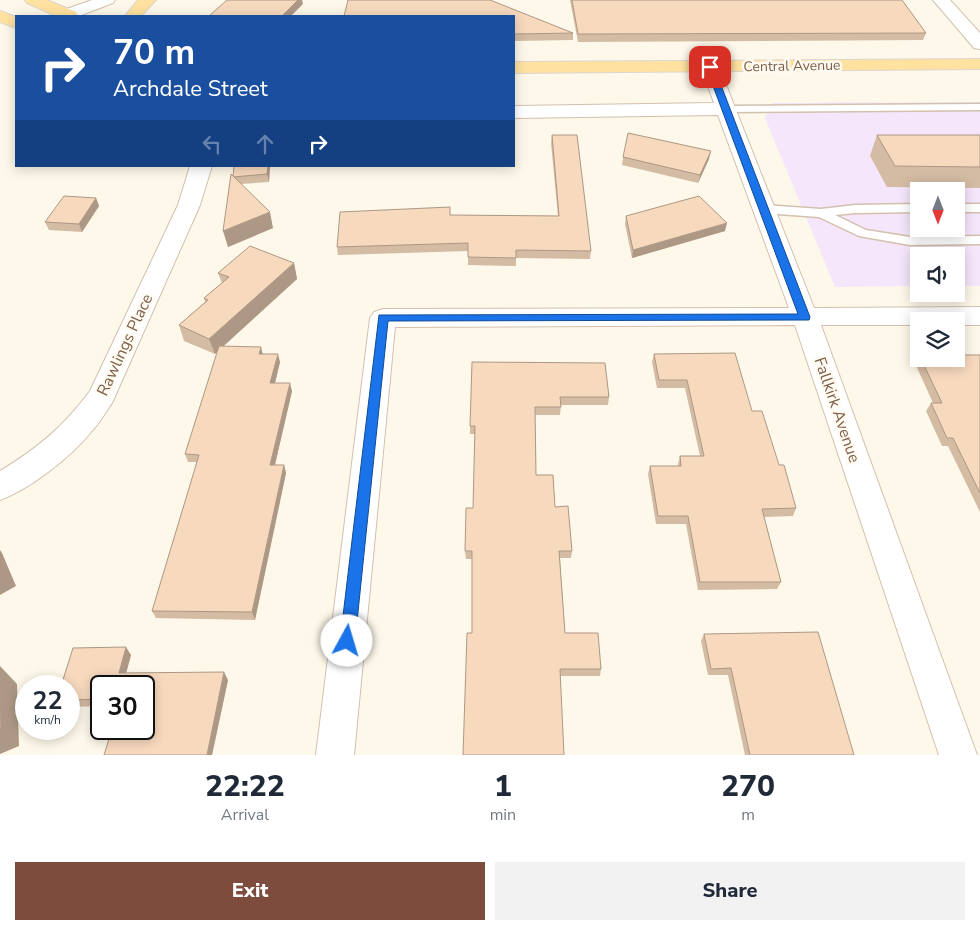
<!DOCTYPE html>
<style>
:root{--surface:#fff;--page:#f2f2f3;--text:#1f2937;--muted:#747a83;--accent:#7e4c3d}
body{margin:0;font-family:"Nunito Sans",sans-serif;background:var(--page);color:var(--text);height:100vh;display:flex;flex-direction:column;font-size:19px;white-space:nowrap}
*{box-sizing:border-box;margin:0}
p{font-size:16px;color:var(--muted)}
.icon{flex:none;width:28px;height:28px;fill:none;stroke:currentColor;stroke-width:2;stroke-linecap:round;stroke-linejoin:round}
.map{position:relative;height:755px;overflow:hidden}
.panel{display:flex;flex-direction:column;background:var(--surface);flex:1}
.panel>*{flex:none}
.banner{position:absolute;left:15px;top:15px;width:500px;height:152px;border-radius:0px;box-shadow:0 2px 12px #0003;background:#1a4fa0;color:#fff;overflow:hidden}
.needle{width:32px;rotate:180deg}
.controls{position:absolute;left:910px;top:182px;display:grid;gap:10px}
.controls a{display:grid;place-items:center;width:55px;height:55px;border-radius:0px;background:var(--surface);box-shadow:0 2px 12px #0003;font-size:25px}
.speed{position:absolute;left:15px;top:675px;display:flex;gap:10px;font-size:25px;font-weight:700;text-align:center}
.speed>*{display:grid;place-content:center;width:65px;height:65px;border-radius:50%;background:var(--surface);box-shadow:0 2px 12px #0003;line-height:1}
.speed small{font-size:12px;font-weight:400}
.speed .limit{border:2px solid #111;border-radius:8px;background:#fff;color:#111}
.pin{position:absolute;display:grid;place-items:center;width:42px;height:42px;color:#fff;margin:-21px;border-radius:10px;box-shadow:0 2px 8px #0006}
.me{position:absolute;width:55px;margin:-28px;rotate:6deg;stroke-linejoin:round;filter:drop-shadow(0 0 4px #0008)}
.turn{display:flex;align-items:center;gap:18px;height:105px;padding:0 15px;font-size:22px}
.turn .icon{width:65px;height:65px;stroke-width:2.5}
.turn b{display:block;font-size:35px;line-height:42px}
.lanes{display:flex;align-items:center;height:48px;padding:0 15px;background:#0003;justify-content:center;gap:25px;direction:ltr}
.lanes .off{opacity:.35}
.eta{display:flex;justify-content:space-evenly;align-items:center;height:85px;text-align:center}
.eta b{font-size:30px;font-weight:800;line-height:35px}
.action{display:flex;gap:10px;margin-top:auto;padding:10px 15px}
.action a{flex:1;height:58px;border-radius:0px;background:var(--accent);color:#fff;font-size:20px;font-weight:800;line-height:58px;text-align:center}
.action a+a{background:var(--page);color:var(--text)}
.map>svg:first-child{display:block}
.education{fill:#f5e6fb;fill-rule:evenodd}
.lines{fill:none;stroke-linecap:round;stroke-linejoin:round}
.service-casing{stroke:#d3c0ad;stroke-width:3}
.minor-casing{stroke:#d3c0ad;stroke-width:2}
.primary-casing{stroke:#ddd5d0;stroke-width:2}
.service{fill:#fff;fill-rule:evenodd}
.minor{fill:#fff;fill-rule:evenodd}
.primary{fill:#ffe2a0;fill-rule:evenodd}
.wall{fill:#d4bba3}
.shaded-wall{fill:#ad9885}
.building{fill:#f7d9be;stroke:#ad9885}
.route{fill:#1a73e8;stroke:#114b97}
.labels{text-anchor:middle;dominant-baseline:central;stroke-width:5;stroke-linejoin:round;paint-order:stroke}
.far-street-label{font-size:14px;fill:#7d5f49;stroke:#fffbf2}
.street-label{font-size:16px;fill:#7d5f49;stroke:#fffbf2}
</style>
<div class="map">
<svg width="980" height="755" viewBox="0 0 980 755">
<rect width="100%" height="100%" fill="#fef8ea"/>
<path class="education" d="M980,102v184h-24v-30h-37v30l-84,1 -70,-169 7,-15zM919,191h37v38h-37z"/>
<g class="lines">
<defs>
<g id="service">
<path d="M980,104v6l-255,2 -5,-3 5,-3z"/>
<path d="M919,204v8l-64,1 -20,2 31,15 44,7 70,-1v8l-70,1 -51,-9 -40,-19 -55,-4 -6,-4 6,-4 57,4 34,-4z"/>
<rect x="956" y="204" width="24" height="8"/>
</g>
<g id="minor">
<path d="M92,0h23l-2,3 -34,13h-23l2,-4z"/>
<path d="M933,0h17l30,33v16l-6,-1z"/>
<path d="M710,62l6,1 3,4 95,241 166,-1v18h-24v-4h-37v4h-98l156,430h-38l-144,-430 -400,2 -41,428h-38l54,-437 4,-6 9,-3 406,-1 -71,-193 -204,3v-12l200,-3 -13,-36 3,-4z"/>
<path d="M190,166h22l-12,39 -88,198c-7,10 -13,21 -21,29 -20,25 -61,57 -91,68v-29c38,-23 63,-44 90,-80l88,-186z"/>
</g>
<g id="primary">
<path d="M25,0h22l29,12 2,4h-22l-29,-13z"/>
<path d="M138,0h18l-15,16h-16z"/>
<path d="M0,11l16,6v11l-16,-6z"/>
<path d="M980,59v10l-466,4v-11z"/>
</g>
</defs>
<use href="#service" class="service-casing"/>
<use href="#minor" class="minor-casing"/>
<use href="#primary" class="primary-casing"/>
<use href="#service" class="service"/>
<use href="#minor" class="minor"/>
<use href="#primary" class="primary"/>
</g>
<g class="wall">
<path d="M570,0h332l24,33 -3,7 -345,2z"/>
<path d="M514,16l59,17v7l-59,1z"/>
<path d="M552,135l39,116 -1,8 -74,-1v8l-48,-1v-14l-130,4 -1,-8 113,-32 108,1 -7,-73z"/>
<path d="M877,135h103v53l-93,-1 -17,-31z"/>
<path d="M623,157l86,2 -11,24 -76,-18z"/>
<path d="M270,166l-1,16 -28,2 32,44 -45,19 5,-71z"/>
<path d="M96,198l3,8 -17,26 -33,-2 -4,-8z"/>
<path d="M626,216l99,15 -93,27 -7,-34z"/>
<path d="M294,263l3,16 -74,67 40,8 17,8 -5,21 17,8 -17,74h9l2,8 -31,147 -99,-2 -4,-7 45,-149h-9l-3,-8 33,-103 -3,3 -31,-13 -5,-16 26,-23 -1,-4 18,-15 -4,-10z"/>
<path d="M654,354l98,57 27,54 17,43 -3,8 -29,1 17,65 -4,7 -79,1 -12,-66h-30l-8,-50 2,-8h28v-2l2,-8h20l-15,-68h-28l-5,-26z"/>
<path d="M980,355v157l-32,-66h-6l-16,-35 5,-8h2l-18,-40 4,-7v3h37z"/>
<path d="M605,363l4,34 -1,8h-47l-1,10h-25l1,60 19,32 17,44 -1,7h-11l5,75 36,36 -1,7h-40l-88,-43v-74h-6l-1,-8 8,-43 2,-74h-5v-8z"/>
<path d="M704,634l150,121h-109l-17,-80h-20l-7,-34z"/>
<path d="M131,655l-5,18 102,7 -16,75h-108l40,-69h-43v20l-32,1v-21z"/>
</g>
<g class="shaded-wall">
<path d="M298,0h4l1,4 -12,12h-9z"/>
<path d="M711,151l-2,8 -11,24 2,-8z"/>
<path d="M268,166h2l-1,16 -2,-8z"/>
<path d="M96,198l3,8 -17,26 -3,-8z"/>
<path d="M270,212l3,16 -45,19 -5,-16z"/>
<path d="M727,223l-2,8 -93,27 1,-8z"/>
<path d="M294,263l3,16 -82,75 -6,-15z"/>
<path d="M261,347l2,8 -4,-1z"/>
<path d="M278,354l2,8 -7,29 -3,-8z"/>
<path d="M290,383l2,8 -19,82 -3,-8z"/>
<path d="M284,465l2,8 -31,147 -3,-8z"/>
<path d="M0,550l2,3 14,33 -16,9z"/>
<path d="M126,647l5,8 -7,26 -5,-8z"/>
<path d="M0,666l17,18 2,62 -19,8z"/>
<path d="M224,672l4,8 -16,75h-5z"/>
</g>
<g class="building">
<path d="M227,0h71l-16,16h-73z"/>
<path d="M348,0h142l83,33 -59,1v-18h-170z"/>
<path d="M572,0h330l24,33 -348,1z"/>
<path d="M628,133l83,18 -11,24 -77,-18z"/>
<path d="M552,135h25l14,116 -75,-1v8l-48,-1v-14l-131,4 3,-35 110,-5v8l109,1z"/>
<path d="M877,135h103v32l-85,-1z"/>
<path d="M234,166h34l-1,8 -34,3z"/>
<path d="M231,174l39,38 -47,19z"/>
<path d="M64,196l32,2 -17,26 -34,-2z"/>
<path d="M699,196l28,27 -94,27 -7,-34z"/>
<path d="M250,246l44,17 -85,76 -30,-14 29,-25 -4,-2 25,-21 -11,-4z"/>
<path d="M219,346l42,1 -2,7h19l-8,29h20l-20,82h14l-32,147 -100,-1 47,-156 -14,-1z"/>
<path d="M735,353l17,58h10l17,54h5l12,43 -34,1 19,73h-81l-12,-66h-30l-8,-50h31l-1,-10h24l-17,-76h-28l-5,-26z"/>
<path d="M956,355h24v138l-27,-55h-6l-16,-35h11l-21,-44h35z"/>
<path d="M472,362l133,1 4,34h-49l1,10h-26l1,68h17l2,32 13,-1 4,45h-13l6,82h33l3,36h-41l4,86h-101l4,-122h5v-82h-7l1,-43h7l2,-82h-5z"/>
<path d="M818,632l36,123h-104l-19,-87 -20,1 -7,-35z"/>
<path d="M126,647l-7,26 105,-1 -17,83h-103l8,-26h32v-43h-43v13l-32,1v-14h-8l12,-38z"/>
<path d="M0,685l1,44h-1z"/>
</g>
<path class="route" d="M710,65l4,2 96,250 -1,3 -421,1 -33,320 -3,5 -5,2 -5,-2 -2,-5 39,-326 419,-1 -92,-247z"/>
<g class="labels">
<g class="far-street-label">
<text transform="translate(792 66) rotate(-1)">Central Avenue</text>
</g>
<g class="street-label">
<text transform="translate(125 345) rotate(-65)">Rawlings Place</text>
<text transform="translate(837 410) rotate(71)">Fallkirk Avenue</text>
</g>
</g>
</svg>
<div class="controls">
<a><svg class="needle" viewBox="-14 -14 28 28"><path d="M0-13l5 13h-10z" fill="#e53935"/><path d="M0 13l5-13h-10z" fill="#747a83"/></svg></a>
<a><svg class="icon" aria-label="sound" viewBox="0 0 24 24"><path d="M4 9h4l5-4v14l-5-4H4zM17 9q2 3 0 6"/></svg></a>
<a><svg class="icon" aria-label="layers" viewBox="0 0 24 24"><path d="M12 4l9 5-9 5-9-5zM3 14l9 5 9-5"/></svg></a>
</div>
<div class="speed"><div>22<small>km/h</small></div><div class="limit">30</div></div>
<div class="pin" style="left:710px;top:67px;background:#d93025"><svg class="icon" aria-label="arrive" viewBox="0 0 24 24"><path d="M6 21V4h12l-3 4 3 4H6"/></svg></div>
<svg class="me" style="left:347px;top:641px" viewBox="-20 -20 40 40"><circle r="19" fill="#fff"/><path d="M0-13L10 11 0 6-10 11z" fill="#1a73e8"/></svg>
<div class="banner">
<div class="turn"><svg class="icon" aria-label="right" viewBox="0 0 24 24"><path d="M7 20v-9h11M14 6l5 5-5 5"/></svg><div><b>70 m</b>Archdale Street</div></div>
<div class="lanes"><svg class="icon off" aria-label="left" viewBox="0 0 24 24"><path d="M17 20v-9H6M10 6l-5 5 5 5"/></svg><svg class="icon off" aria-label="ahead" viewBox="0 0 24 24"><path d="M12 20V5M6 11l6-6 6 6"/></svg><svg class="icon" aria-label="right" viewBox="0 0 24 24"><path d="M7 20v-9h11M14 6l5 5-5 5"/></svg></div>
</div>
</div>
<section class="panel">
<div class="eta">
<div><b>22:22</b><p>Arrival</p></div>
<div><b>1</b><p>min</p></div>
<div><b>270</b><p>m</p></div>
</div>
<div class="action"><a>Exit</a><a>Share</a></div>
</section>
